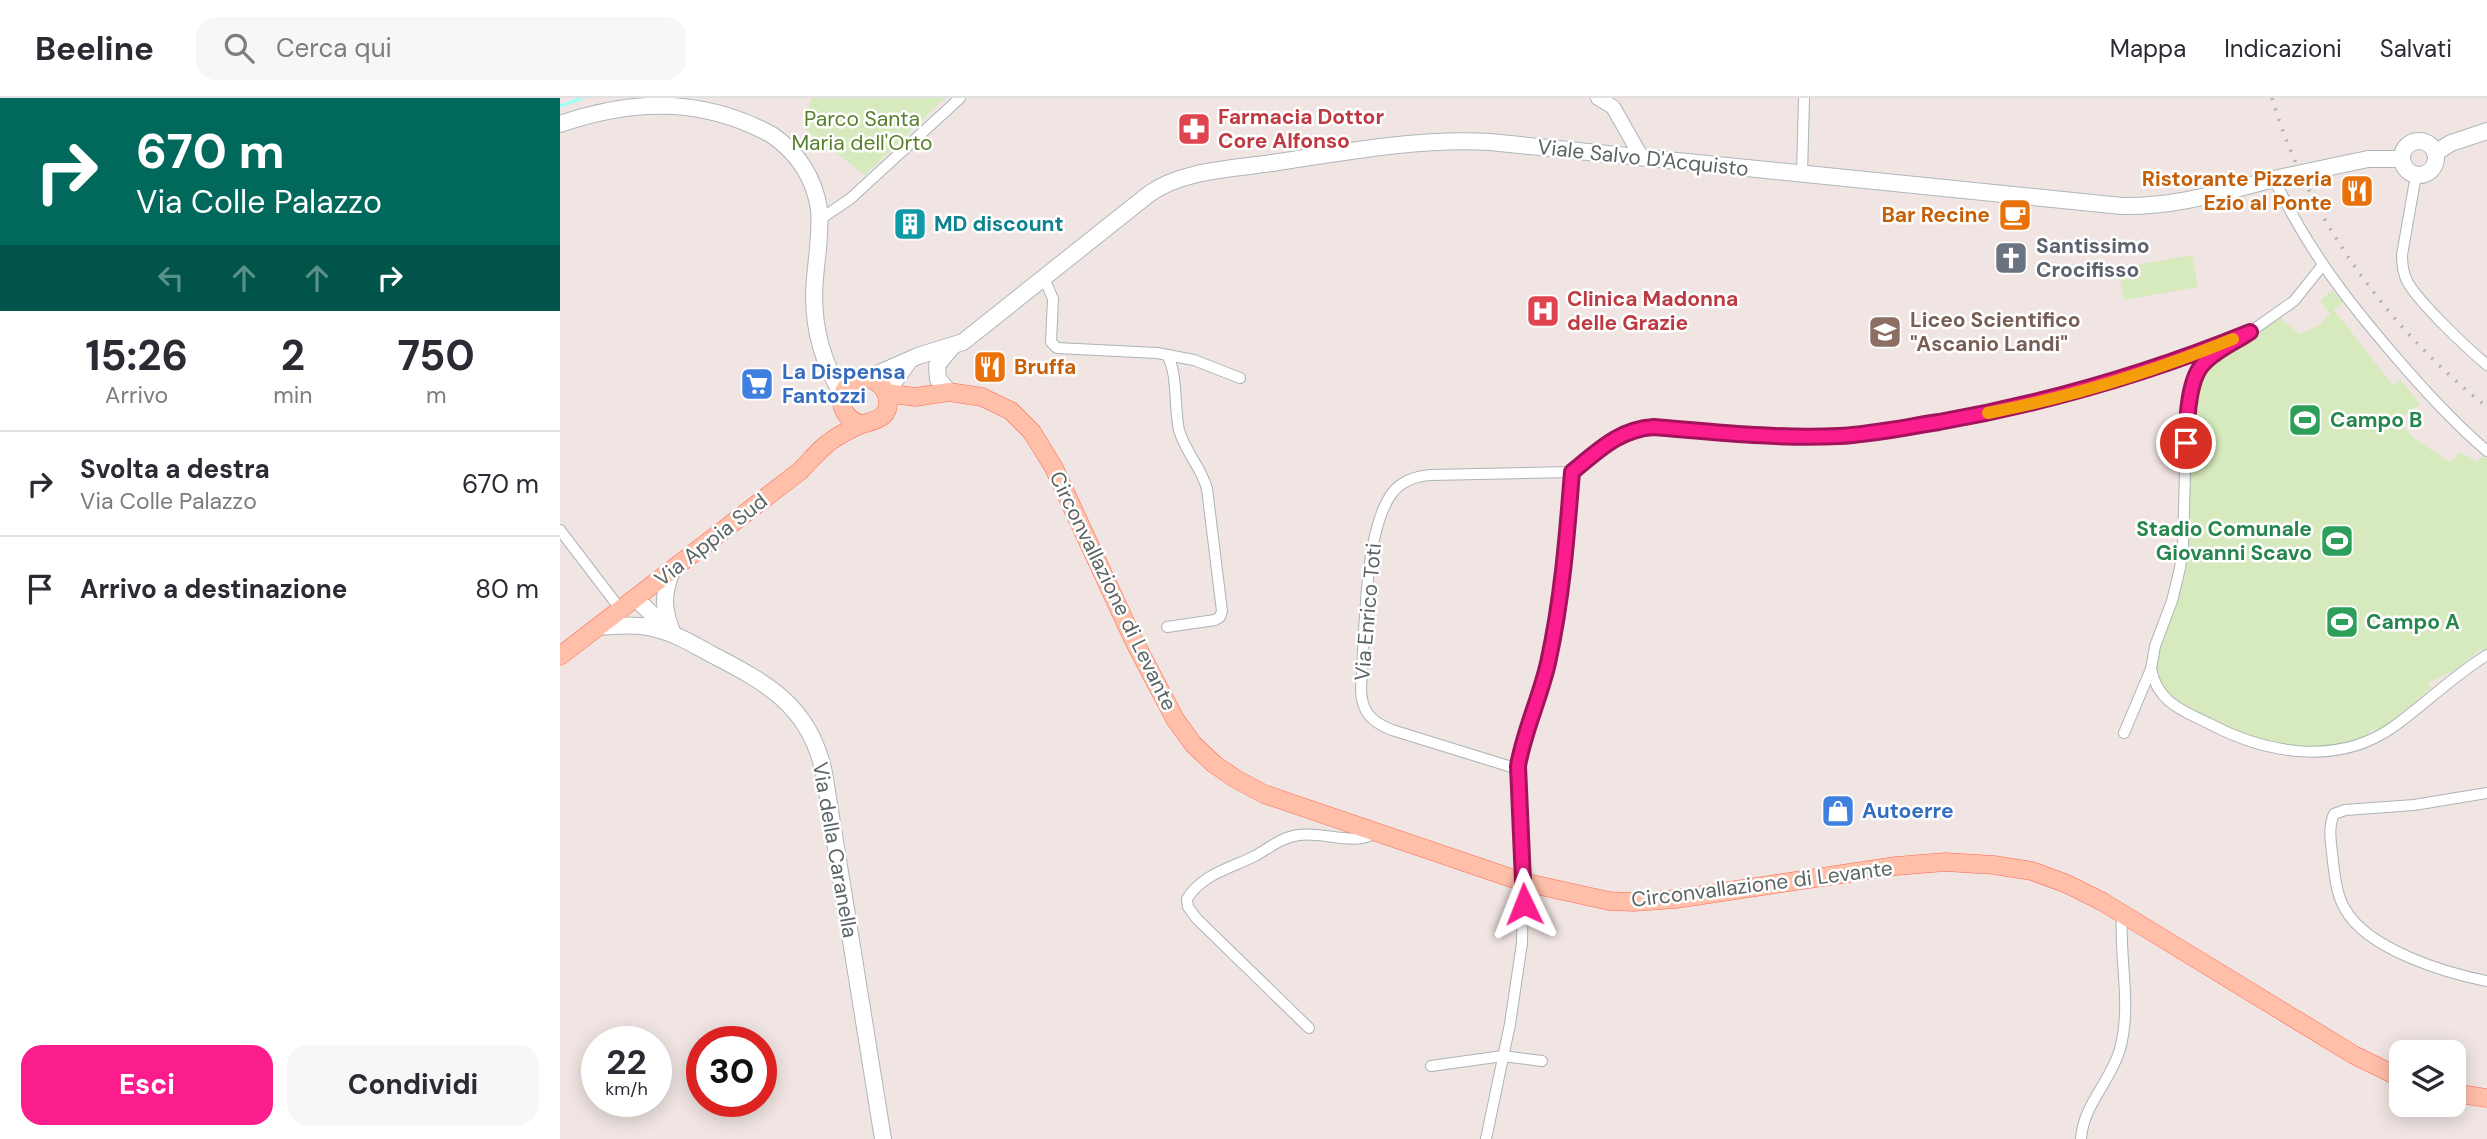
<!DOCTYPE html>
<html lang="it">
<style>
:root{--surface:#fff;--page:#f7f7f7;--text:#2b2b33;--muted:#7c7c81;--line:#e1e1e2;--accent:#fb1d8d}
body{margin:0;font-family:"DM Sans",sans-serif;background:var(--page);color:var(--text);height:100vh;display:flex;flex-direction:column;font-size:26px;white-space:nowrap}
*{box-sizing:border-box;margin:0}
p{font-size:23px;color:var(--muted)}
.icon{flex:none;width:38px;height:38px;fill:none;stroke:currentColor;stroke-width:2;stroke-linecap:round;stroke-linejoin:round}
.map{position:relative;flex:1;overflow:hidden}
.side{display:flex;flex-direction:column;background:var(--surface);width:560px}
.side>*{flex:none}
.banner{background:#00695c;color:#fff;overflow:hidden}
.fabs{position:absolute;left:1829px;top:942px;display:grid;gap:14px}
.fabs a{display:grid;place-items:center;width:77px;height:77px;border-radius:14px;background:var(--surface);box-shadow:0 4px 18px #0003;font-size:35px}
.speed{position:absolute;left:21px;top:928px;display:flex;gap:14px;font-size:35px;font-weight:700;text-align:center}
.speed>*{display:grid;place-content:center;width:91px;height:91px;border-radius:50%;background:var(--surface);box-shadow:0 4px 18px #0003;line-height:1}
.speed small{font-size:18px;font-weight:400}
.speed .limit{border:10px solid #d22;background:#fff;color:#111}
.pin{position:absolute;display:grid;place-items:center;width:60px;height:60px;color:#fff;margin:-30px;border:4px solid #fff;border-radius:50%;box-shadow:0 2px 7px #0007}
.me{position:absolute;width:77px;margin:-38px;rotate:358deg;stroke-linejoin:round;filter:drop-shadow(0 0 5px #0008)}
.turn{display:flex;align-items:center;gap:24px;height:147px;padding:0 21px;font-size:32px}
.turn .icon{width:91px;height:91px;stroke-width:2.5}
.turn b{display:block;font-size:49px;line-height:60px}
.lanes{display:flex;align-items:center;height:66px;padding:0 21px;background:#0003;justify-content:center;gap:35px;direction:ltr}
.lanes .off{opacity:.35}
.eta{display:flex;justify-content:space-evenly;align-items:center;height:119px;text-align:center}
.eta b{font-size:42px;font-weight:700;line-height:49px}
.primary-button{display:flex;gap:14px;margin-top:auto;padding:14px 21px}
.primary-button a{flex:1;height:80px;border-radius:21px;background:var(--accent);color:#fff;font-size:28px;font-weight:700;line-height:80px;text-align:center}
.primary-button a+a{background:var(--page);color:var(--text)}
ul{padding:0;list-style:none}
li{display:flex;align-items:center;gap:21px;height:105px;padding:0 21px;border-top:2px solid var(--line)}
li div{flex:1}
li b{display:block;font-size:26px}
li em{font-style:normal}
header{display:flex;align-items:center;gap:42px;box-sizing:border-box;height:98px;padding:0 35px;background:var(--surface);border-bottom:2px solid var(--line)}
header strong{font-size:33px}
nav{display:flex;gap:38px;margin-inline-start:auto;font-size:24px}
.search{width:490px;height:63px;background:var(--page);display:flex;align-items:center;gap:18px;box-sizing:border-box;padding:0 24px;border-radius:21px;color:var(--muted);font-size:26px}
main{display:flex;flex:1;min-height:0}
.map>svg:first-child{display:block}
.green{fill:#d7eabd}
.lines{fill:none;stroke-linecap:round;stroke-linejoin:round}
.stream{stroke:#a4fff2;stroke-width:3.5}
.minor-casing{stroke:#acb4b5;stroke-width:12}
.tertiary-casing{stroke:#acb4b5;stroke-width:16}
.secondary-casing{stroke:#aeb7b8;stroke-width:18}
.primary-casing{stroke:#ff664d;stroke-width:19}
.minor{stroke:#fff;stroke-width:10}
.tertiary{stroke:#fff;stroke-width:14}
.secondary{stroke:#fff;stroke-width:16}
.primary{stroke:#ffbfa9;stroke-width:18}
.rail{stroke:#aeb1b1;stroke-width:3.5;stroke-dasharray:2 9;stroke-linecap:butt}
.secondary-bridge-casing{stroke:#aeb7b8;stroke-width:18;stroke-linecap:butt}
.secondary-bridge{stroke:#fff;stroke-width:16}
.route-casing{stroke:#a3135c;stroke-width:18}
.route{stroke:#fb1d8d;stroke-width:12}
.slow{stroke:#f59e0b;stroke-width:12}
.labels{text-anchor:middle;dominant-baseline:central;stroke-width:5;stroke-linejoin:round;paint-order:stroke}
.health-label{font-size:21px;font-weight:bold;fill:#be3a42;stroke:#fff;text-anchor:start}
.park-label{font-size:21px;fill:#577e2a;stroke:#fff}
.street-label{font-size:21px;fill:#5b6565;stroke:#fff}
.food-label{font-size:21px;font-weight:bold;fill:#c56008;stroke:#fff;text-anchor:end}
.culture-label{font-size:21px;font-weight:bold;fill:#0d838f;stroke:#fff;text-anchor:start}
.worship-label{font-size:21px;font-weight:bold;fill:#5b616d;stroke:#fff;text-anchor:start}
.education-label{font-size:21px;font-weight:bold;fill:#785e54;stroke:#fff;text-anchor:start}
.shop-label{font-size:21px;font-weight:bold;fill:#366cbe;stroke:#fff;text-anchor:start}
.leisure-label{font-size:21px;font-weight:bold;fill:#27864d;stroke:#fff;text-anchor:start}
</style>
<header>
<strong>Beeline</strong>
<div class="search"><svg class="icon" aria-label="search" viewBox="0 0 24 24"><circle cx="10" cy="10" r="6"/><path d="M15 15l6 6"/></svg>Cerca qui</div>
<nav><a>Mappa</a><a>Indicazioni</a><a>Salvati</a></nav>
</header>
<main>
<section class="side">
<div class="banner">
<div class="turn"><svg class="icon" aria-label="right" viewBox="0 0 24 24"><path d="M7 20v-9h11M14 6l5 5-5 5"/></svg><div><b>670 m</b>Via Colle Palazzo</div></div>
<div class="lanes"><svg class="icon off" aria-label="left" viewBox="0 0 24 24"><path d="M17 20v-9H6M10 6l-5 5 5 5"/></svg><svg class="icon off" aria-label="ahead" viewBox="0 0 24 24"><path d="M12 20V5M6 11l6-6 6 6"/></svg><svg class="icon off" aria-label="ahead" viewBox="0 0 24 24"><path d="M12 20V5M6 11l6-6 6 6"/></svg><svg class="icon" aria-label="right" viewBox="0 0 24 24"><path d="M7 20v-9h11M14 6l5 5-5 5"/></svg></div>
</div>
<div class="eta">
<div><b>15:26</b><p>Arrivo</p></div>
<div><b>2</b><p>min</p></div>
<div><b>750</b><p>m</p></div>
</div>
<ul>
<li><svg class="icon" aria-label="right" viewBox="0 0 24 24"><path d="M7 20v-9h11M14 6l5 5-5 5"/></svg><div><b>Svolta a destra</b><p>Via Colle Palazzo</p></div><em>670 m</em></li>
<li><svg class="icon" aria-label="arrive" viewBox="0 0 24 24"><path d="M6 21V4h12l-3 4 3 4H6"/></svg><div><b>Arrivo a destinazione</b></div><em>80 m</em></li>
</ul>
<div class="primary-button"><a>Esci</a><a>Condividi</a></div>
</section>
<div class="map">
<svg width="1927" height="1041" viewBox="0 0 1927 1041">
<rect width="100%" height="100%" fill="#f0e5e3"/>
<g class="green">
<path d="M251,0h134l-80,77 -62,-47z"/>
<path d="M1632,157l6,32 -74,13 -6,-32z"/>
<path d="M1772,192l11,12 -9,8 59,75 7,-6 20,25 -22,17 17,18 35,23 10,-10 18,10 5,-7 4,3v193l-3,1 -3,-3 -26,21 -27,13 3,5 -46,39 -9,4 -4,-2c-8,10 -29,18 -42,20 -35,5 -154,-32 -170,-64 -18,-39 20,-80 26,-117 2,-10 1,-21 1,-32 2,-42 -3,-127 15,-163 8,-14 30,-21 43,-31 11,-8 22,-18 33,-26l21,18 19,-8 12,-12 -10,-13z"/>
</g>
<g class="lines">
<path class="stream" d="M0,8l22,-8"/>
<defs>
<g id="minor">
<path d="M1242,77l2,-77"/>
<path d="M1856,77l-14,80c0,10 1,18 5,26 11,21 61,68 80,84"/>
<path d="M1714,81c33,69 71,119 120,176 29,34 59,67 93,96"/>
<path d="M259,122l31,-21 110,-101"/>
<path d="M484,180l9,21 -2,43 6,6 100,5 37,7 46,18"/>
<path d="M607,257c11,17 7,54 12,75 6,22 23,38 28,59l15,122 -2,6 -5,3 -48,7"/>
<path d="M0,432l61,80"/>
<path d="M1591,571c7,34 31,41 59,55 57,30 128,42 183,3 32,-23 60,-51 94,-72"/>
<path d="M1564,635l27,-64 4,-23 17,-45 8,-33 3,-22 3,-112 8,-55 7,-14 26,-18"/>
<path d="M958,671l-126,-39c-21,-8 -31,-19 -31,-42 4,-50 2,-158 32,-196 10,-12 24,-16 38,-17l141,-3"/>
<path d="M1927,695l-73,12 -69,5 -11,4c-7,15 -2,33 -1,48 2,16 4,34 12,47 22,40 100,64 142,72"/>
<path d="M749,930l-112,-109 -9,-12 -1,-8c15,-25 44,-31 68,-43 14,-8 27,-19 44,-21 23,-4 61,13 78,-4"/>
<path d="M871,968l72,-10 39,5"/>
<path d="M926,1041l24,-115 12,-81 1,-61 -5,-116 33,-120 12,-72 9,-102c26,-21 47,-44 82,-45l119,8 65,1 60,-7 144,-28 150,-46 58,-23 44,-31 28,-35"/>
<path d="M1521,1041c2,-34 30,-58 39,-90 12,-44 -1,-90 2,-136"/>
</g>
<path id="tertiary" d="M1038,0l15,9 29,51"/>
<g id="secondary">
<path d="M0,26c75,-26 144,-26 212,11 26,18 42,42 47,74 2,23 -2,46 -4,69 -4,42 5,80 27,116"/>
<circle cx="1859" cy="60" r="17"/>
<path d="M1875,55l16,-10 36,-12"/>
<path d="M1770,69l38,-8h34"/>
<path d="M308,280l50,-22 45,-14 186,-148c33,-24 83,-25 123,-31 72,-11 145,-25 218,-21l632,64c53,1 101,-14 152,-27"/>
<path d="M389,294l-11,-13 -1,-14 15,-18"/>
<path d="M326,295l23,-32"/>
<path d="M112,473c-10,24 -9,39 1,63"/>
<path d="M76,501l33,31"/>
<path d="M39,529c17,-1 32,-3 48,0 24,4 44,16 64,27 56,29 99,52 113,119l59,366"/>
</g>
<g id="primary">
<path d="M326,295l29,4 34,-5 33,5 29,14 21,21 22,36 80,173 41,78 18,25 21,20 22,15 28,15 259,88 86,19 24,1 43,-3 220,-33 49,-4 49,3 38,6 35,13 36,18 251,153 47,23"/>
<path d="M0,558l240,-185c9,-9 18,-20 28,-28 8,-6 19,-12 29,-17 14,-6 36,-5 30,-30 -3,-10 -10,-15 -19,-18 -31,1 -36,37 -7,46"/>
<path d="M1894,995l33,5"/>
</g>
</defs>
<use href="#minor" class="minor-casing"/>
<use href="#tertiary" class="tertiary-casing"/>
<use href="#secondary" class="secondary-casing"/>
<use href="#primary" class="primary-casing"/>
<use href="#minor" class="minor"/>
<use href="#tertiary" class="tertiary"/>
<use href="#secondary" class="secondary"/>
<use href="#primary" class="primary"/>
<path class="rail" d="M1712,0c35,119 118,233 215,309"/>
<defs>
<path id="secondary-bridge" d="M1714,81l56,-12"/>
</defs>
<use href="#secondary-bridge" class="secondary-bridge-casing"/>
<use href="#secondary-bridge" class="secondary-bridge"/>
</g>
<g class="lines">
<defs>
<path id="route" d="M964,806l-6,-138c6,-35 22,-68 30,-103 14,-63 19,-127 24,-191 26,-21 47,-43 82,-45 61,5 124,12 185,9 34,-2 67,-9 100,-14 107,-19 210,-49 311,-90 -15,10 -34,18 -46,31 -16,15 -17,58 -18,80"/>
</defs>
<use href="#route" class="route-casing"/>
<use href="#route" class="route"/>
<path class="slow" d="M1428,315c83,-16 167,-42 245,-74"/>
</g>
<defs>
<symbol id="pharmacy-square" viewBox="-11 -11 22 22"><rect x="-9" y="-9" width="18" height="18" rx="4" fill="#e0444e" stroke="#fff"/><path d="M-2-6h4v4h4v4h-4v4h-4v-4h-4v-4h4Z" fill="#fff"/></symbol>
<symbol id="restaurant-square" viewBox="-11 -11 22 22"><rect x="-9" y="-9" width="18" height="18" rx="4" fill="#e8710a" stroke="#fff"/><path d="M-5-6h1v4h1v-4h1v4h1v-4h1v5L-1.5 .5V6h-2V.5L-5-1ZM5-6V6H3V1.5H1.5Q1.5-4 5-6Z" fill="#fff"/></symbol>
<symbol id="cafe-square" viewBox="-11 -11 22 22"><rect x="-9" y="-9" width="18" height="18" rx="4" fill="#e8710a" stroke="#fff"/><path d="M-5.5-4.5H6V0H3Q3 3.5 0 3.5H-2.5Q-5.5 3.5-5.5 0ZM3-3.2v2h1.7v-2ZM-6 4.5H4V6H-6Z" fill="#fff"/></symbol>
<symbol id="building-square" viewBox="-11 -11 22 22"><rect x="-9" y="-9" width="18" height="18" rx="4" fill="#0f9aa8" stroke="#fff"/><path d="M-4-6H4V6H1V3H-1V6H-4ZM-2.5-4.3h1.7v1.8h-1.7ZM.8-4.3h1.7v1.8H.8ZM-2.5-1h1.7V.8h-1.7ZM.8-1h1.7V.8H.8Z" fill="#fff"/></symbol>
<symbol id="church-square" viewBox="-11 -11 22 22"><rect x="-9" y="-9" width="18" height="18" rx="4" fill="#6b7280" stroke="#fff"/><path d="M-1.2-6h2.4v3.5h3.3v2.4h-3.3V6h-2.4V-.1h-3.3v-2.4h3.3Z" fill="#fff"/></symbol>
<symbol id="hospital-square" viewBox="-11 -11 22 22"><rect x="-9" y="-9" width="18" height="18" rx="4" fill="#e0444e" stroke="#fff"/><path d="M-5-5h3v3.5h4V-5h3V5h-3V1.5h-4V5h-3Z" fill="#fff"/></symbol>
<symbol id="school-square" viewBox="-11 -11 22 22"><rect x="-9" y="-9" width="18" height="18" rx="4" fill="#8d6e63" stroke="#fff"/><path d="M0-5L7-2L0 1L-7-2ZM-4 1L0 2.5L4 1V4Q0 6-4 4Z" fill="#fff"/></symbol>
<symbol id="supermarket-square" viewBox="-11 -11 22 22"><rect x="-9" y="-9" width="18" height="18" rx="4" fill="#3f7fe0" stroke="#fff"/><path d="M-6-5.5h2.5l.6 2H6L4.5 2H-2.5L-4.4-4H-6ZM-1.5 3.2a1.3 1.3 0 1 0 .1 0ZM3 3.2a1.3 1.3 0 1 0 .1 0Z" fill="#fff"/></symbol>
<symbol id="stadium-square" viewBox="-11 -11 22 22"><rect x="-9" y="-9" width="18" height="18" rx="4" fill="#2e9e5b" stroke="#fff"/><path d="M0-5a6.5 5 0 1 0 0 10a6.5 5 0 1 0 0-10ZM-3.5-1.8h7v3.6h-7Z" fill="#fff"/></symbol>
<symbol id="shop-square" viewBox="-11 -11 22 22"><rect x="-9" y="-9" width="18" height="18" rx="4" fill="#3f7fe0" stroke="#fff"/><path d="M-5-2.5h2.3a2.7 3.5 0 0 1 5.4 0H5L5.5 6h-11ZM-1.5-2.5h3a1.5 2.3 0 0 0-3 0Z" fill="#fff"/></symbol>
</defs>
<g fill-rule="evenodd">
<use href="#pharmacy-square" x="615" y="12" width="38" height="38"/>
<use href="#restaurant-square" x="1778" y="74" width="38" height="38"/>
<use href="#cafe-square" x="1436" y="98" width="38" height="38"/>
<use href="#building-square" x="331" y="107" width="38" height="38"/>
<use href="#church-square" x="1432" y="141" width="38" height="38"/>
<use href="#hospital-square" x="964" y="194" width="38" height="38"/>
<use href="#school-square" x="1306" y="215" width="38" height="38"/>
<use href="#restaurant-square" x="411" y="250" width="38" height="38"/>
<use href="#supermarket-square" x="178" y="267" width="38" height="38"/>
<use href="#stadium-square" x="1726" y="303" width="38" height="38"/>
<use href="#stadium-square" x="1758" y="424" width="38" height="38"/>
<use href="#stadium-square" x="1763" y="505" width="38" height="38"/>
<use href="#shop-square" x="1259" y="694" width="38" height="38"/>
</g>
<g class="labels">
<g class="health-label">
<text x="658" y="19">Farmacia Dottor<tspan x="658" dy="24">Core Alfonso</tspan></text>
<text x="1007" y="201">Clinica Madonna<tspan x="1007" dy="24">delle Grazie</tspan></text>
</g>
<g class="park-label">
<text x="302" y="21">Parco Santa<tspan x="302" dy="24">Maria dell'Orto</tspan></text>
</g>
<g class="street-label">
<text transform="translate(1083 60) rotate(6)">Viale Salvo D'Acquisto</text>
<text transform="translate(151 442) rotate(-38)">Via Appia Sud</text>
<text transform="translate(553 493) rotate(64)">Circonvallazione di Levante</text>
<text transform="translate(808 514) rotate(-85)">Via Enrico Toti</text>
<text transform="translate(275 752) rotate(80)">Via della Caranella</text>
<text transform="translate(1202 786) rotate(-7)">Circonvallazione di Levante</text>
</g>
<g class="food-label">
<text x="1772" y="81">Ristorante Pizzeria<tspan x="1772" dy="24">Ezio al Ponte</tspan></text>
<text x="1430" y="117">Bar Recine</text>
<text x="454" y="269" text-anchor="start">Bruffa</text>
</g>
<g class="culture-label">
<text x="374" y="126">MD discount</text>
</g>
<g class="worship-label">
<text x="1476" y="148">Santissimo<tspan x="1476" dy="24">Crocifisso</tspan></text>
</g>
<g class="education-label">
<text x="1350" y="222">Liceo Scientifico<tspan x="1350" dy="24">"Ascanio Landi"</tspan></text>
</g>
<g class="shop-label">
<text x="222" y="274">La Dispensa<tspan x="222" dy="24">Fantozzi</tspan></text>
<text x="1302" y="713">Autoerre</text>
</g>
<g class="leisure-label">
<text x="1770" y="322">Campo B</text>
<text x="1752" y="431" text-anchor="end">Stadio Comunale<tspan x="1752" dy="24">Giovanni Scavo</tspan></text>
<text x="1806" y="524">Campo A</text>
</g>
</g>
</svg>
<div class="fabs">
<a><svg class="icon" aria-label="layers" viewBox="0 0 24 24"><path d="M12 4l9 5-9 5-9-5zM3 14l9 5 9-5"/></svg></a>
</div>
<div class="speed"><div>22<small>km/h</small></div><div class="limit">30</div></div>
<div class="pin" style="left:1626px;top:345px;background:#d93025"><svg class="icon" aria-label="arrive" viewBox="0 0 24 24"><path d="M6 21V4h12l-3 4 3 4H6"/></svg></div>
<svg class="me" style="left:964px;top:806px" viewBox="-20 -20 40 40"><path d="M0-17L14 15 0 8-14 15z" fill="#fb1d8d" stroke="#fff" stroke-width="4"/></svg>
</div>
</main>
